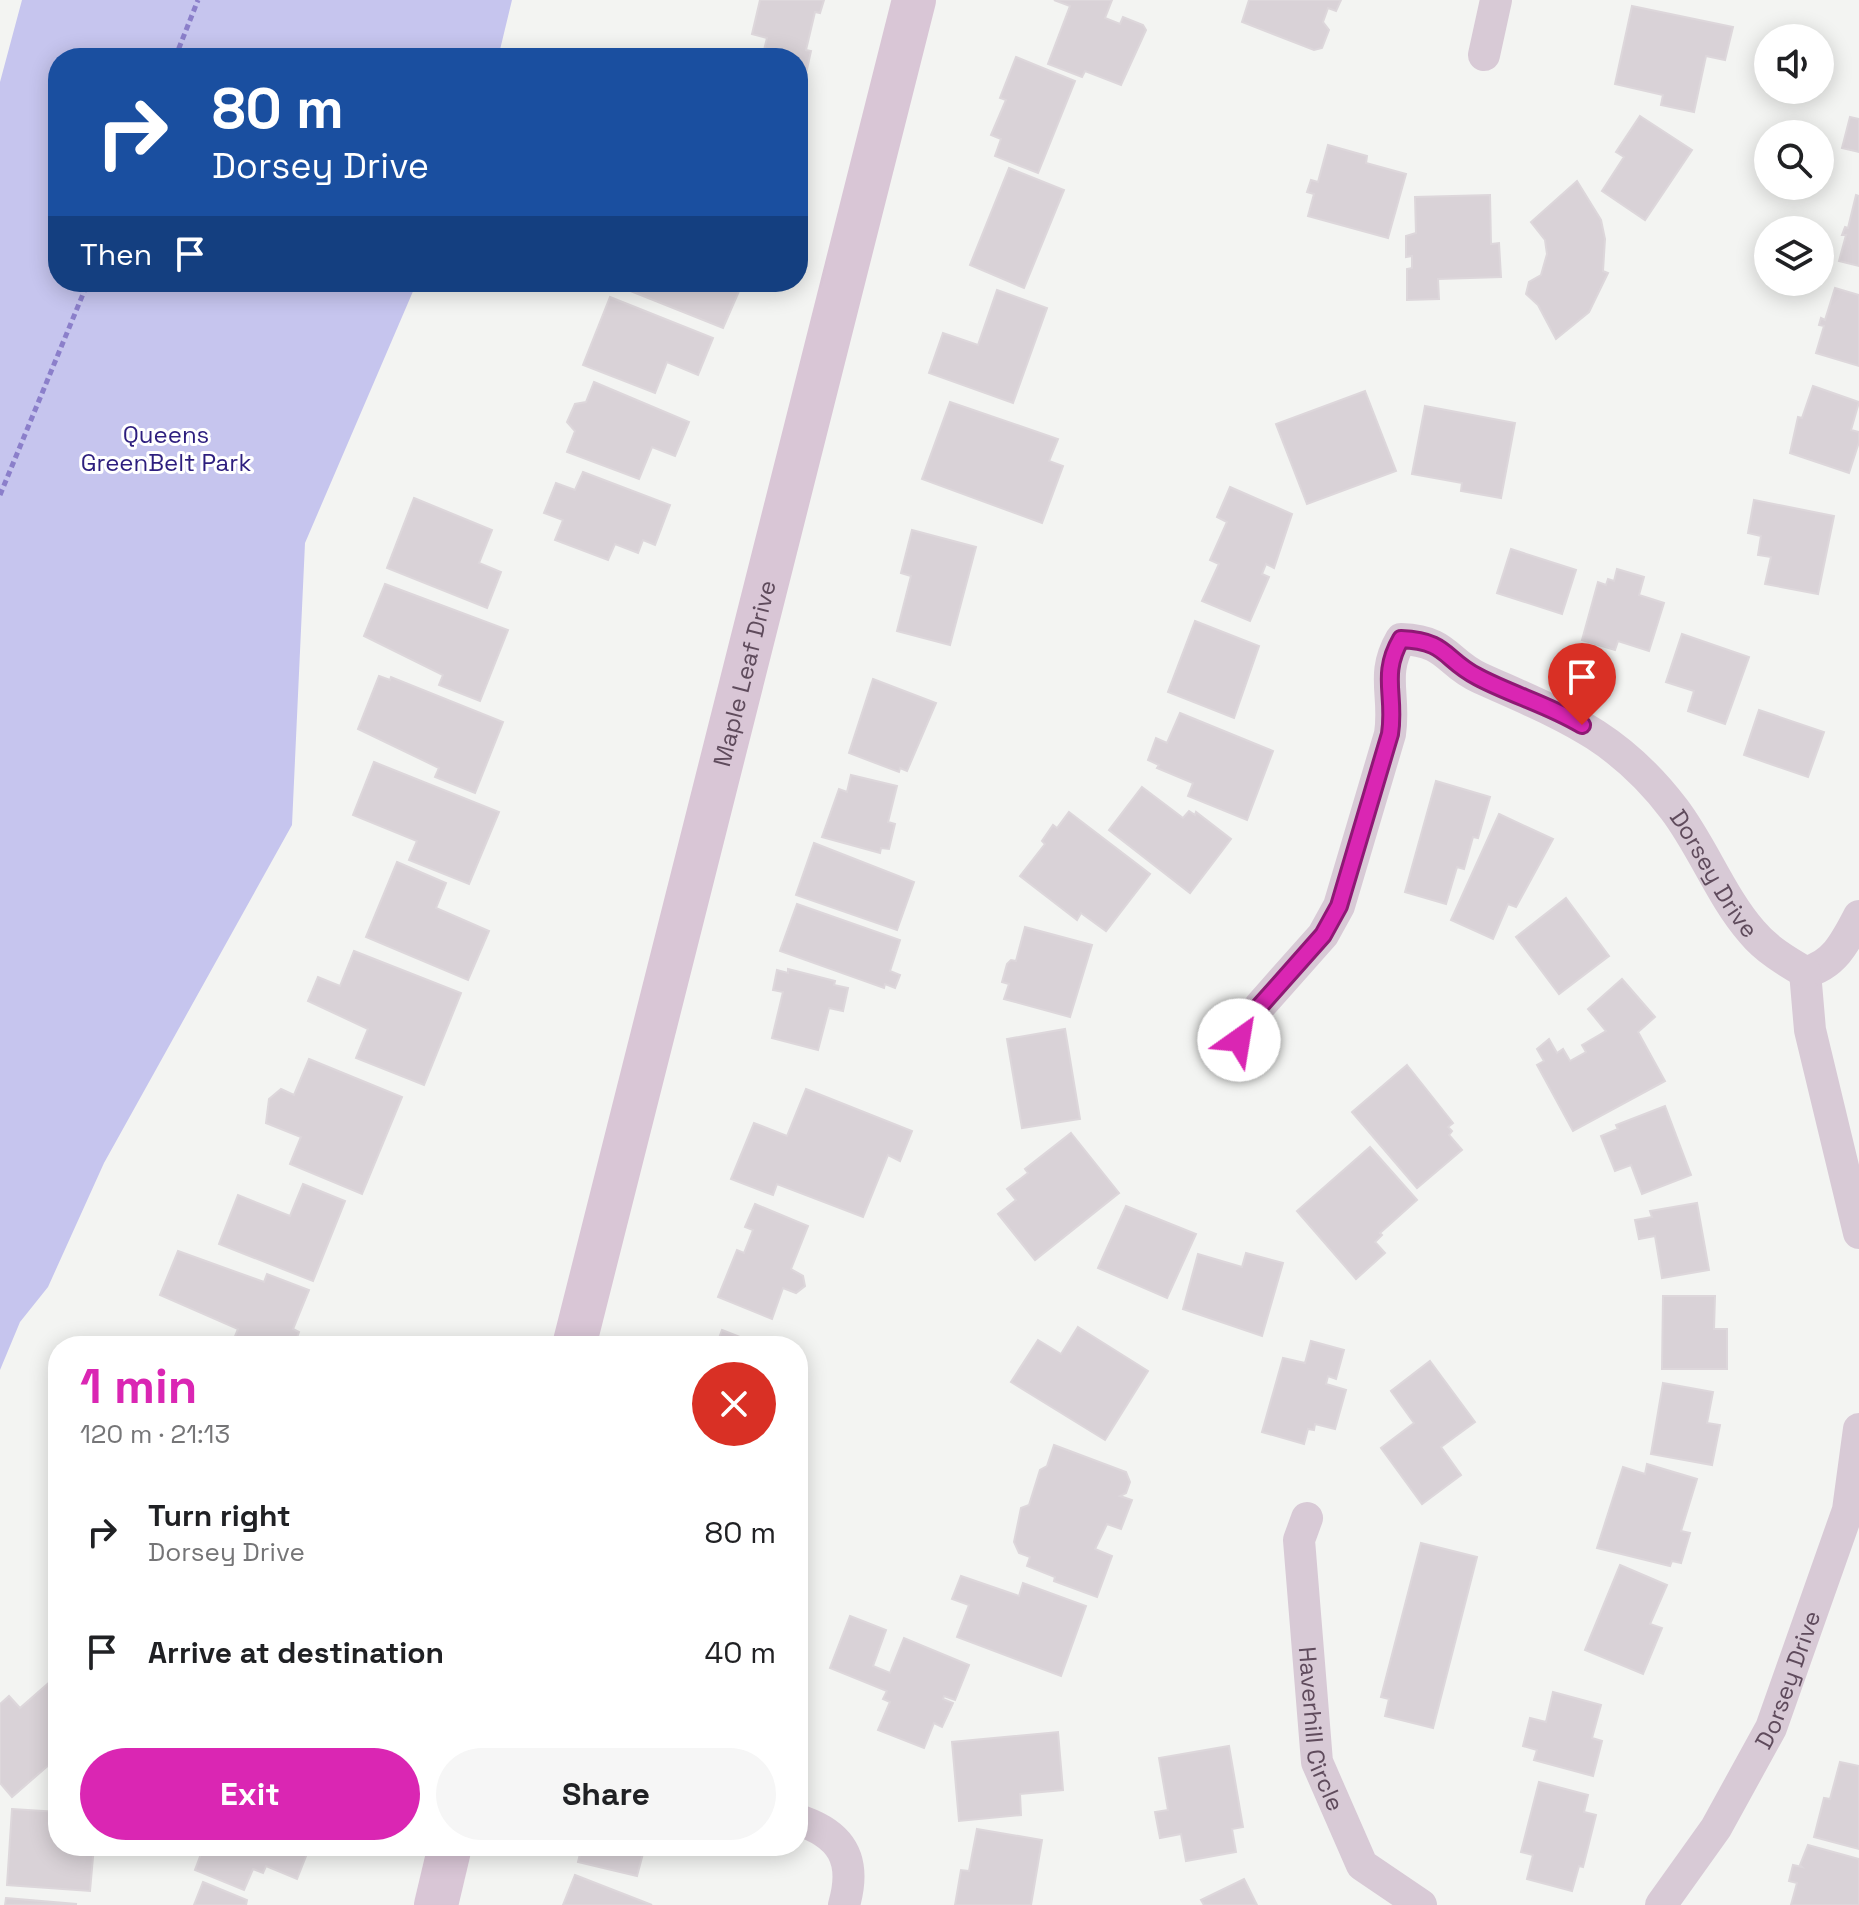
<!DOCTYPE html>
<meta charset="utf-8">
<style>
:root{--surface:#fff;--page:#f6f6f6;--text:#202124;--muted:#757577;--accent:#da26b3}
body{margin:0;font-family:"Space Grotesk",sans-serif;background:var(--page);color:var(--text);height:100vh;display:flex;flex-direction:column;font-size:30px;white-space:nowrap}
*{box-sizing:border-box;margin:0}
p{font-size:26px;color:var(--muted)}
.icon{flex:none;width:44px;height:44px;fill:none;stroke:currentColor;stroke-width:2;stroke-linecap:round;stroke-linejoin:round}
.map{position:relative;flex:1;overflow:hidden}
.drawer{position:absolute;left:48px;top:1336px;width:760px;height:520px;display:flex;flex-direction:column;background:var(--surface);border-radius:32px;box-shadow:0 4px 20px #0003}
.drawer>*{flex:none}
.banner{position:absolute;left:48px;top:48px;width:760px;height:244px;border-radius:32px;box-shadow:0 4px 20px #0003;background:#1a4fa0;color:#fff;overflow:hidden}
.tools{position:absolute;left:1754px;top:24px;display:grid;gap:16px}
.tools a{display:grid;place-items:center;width:80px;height:80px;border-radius:50%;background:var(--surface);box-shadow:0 4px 20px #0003;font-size:40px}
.pin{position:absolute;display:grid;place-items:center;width:68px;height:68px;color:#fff;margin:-82px -34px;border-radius:50% 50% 50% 0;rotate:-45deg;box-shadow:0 0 8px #0007}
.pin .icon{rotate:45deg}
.me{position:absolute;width:88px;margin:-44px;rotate:32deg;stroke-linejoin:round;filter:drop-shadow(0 0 6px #0008)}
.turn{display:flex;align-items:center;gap:28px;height:168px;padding:0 32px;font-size:36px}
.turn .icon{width:104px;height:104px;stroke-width:2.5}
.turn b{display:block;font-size:56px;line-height:68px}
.then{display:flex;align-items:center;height:76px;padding:0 32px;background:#0003;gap:16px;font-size:30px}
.round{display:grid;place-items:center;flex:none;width:84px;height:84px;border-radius:42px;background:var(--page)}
.summary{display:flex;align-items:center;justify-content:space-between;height:136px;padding:0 32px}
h1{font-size:48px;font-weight:700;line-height:60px;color:var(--accent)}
.button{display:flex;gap:16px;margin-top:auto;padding:16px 32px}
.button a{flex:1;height:92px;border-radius:48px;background:var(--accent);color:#fff;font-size:32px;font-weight:700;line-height:92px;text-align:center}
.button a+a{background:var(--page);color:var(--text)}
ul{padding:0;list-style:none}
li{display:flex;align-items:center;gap:24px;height:120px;padding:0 32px}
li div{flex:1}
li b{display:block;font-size:30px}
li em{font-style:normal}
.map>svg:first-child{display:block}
.green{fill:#c6c5ee}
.building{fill:#d9d2d7;stroke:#ddd7db;stroke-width:2}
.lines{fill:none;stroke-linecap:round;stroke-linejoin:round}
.path{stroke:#8b7fca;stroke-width:5;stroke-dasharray:6 4;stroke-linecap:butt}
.street{stroke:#d8cad6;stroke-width:32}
.secondary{stroke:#d9c6d6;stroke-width:44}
.route-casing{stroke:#8e1974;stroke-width:20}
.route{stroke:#da26b3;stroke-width:14}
.labels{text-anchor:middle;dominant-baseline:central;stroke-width:6;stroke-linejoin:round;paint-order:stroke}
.park-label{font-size:24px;fill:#2d1e7e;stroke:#fff}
.street-label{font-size:24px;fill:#5f4b5c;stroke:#fff}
</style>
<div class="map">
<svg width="1859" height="1905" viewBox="0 0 1859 1905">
<rect width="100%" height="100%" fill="#f3f4f2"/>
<path class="green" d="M22,0h490l-14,58h-440v224h359l-112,261 -13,282 -188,338 -56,124 -28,35 -20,48v-1288z"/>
<g class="building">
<path d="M760,0h64l-4,13 -5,-1 -9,38 5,1 -6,27 -7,-2v-18h-36l5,-20 -15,-4z"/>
<path d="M1054,0h58l-7,18 15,6 3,-7 20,8 3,5 -25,55 -36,-14 -3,6 -34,-13 22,-58z"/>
<path d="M1249,0h92l-5,11 -8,-3 -5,14 6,8 -7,18 -8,2 -72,-28z"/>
<path d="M1632,6l101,21 -8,33 -19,-4 -12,56 -33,-7 2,-10 -48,-11z"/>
<path d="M1016,57l59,24 -37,92 -43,-17 6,-17 -10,-4 15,-35 -6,-2z"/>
<path d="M1640,116l52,34 -47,70 -43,-29 22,-34 -8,-5z"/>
<path d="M1850,117l9,2v33l-17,-4z"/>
<path d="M1328,145l39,11 -1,7 40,11 -18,64 -80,-22 6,-22 -7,-2 4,-12 7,2z"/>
<path d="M1009,168l55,22 -40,98 -54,-23z"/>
<path d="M1577,181l24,39 4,19 -2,32 5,2 -19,39 -33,27 -18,-34 -12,-11 3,-12 12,-7 6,-21 -2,-14 -14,-18z"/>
<path d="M1490,195l1,49 8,-1 2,34 -63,2 1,20 -32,1v-31l5,-1v-12l-6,1v-21l10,-3 -1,-36z"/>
<path d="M1856,195l3,1v70l-20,-5 7,-26h-4l3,-8 3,1z"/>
<path d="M608,282h135l-20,46z"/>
<path d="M1835,288l24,7v71l-43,-13 8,-27 -5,-1 2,-7 4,2z"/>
<path d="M997,290l50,18 -34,95 -84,-30 14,-40 35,12z"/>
<path d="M610,297l103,41 -15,37 -31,-13 -12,31 -72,-28z"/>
<path d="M594,382l95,40 -14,34 -23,-9 -13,32 -72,-27 8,-21 -8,-9 8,-18 11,-2z"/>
<path d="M1813,386l46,16 -8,28 8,2v10l-10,31 -59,-20 8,-36 4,1z"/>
<path d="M1365,391l31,80 -89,33 -31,-80z"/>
<path d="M950,402l108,37 -9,22 14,5 -21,57 -120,-44z"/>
<path d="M1425,406l90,17 -14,75 -40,-7 1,-8 -50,-9z"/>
<path d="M583,472l87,33 -15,40 -12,-5 -5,13 -23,-9 -7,16 -53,-20 8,-20 -19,-7 12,-30 19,7z"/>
<path d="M1230,487l62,27 -18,54 -8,-4 -4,10 7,3 -19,44 -48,-20 17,-37 -9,-4 17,-38 -10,-5z"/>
<path d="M414,498l78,32 -13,33 22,9 -14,36 -100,-40z"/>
<path d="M1754,500l80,16 -16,78 -53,-10 6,-27 -13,-2 3,-19 -13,-3z"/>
<path d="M912,530l64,17 -26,98 -53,-14 14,-55 -10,-3z"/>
<path d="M1511,549l65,21 -14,44 -65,-21z"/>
<path d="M1617,569l27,8 -5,18 25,8 -15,48 -31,-10 -3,9 -33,-10 16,-58 8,3 2,-6 6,2z"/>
<path d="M385,584l123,46 -28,71 -41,-16 4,-10 -79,-39z"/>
<path d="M1195,621l64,25 -25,72 -66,-26z"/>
<path d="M1682,634l67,23 -24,67 -37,-13 6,-20 -28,-9z"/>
<path d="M379,676l11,4 1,-3 112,45 -28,71 -40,-16 4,-9 -81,-39z"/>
<path d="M873,679l63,24 -29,68 -7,-3 -1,4 -50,-19z"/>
<path d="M1759,710l65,22 -16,45 -64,-22z"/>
<path d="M1180,713l93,38 -26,69 -59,-24 5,-13 -36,-15 2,-3 -11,-5 8,-22 11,5z"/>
<path d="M374,762l125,50 -30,72 -60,-24 8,-19 -64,-26z"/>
<path d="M851,775l46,11 -9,36 7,2 -6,25 -8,-1 -1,5 -58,-16 17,-48 8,3z"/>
<path d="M1436,781l54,16 -12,41 -5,-1 -9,32 -7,-2 -11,37 -41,-12z"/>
<path d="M1142,787l41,31 6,-7 6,4 1,-3 35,27 -41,54 -81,-63z"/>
<path d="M1069,812l81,62 -44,57 -25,-18 -4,7 -57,-44 25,-32 -3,-3 11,-16 4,3z"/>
<path d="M1499,814l54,25 -37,68 -8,-3 -15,35 -42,-19z"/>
<path d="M814,843l100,39 -17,48 -101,-35z"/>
<path d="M397,862l49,21 -10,25 53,23 -21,49 -102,-43z"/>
<path d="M1566,898l43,58 -50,38 -43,-57z"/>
<path d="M797,904l103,36 -10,31 10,4 -5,13 -10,-4 -1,4 -104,-37z"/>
<path d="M1025,927l67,18 -22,72 -66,-18 5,-15 -7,-2 5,-18 4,-4 5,1z"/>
<path d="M354,951l107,42 -37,92 -68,-27 12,-29 -60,-28 10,-24 22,9z"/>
<path d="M788,969l47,12 -1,4 14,3 -5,23 -14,-3 -11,42 -46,-12 11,-46 -10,-2 4,-20 11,3z"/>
<path d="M1622,979l33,38 -17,15 27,49 -92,50 -36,-66 7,-4 -7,-12 12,-10 8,14 6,-4 7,12 16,-9 -4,-7 24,-14 -18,-22z"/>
<path d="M1065,1029l15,90 -58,9 -15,-89z"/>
<path d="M309,1059l93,38 -40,97 -72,-30 11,-27 -35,-14 3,-24 12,-10 13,6z"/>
<path d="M1407,1065l46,58 -5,4 4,4 -3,4 13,15 -45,38 -65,-76z"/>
<path d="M806,1089l106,42 -12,30 -12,-6 -25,62 -86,-33 -4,11 -42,-16 23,-56 33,13z"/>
<path d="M1665,1106l26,69 -49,19 -11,-29 -16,6 -14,-35 17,-7 -2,-4z"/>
<path d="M1071,1133l48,60 -84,67 -37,-46 18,-14 -9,-11 21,-16 -3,-4z"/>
<path d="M1370,1147l47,53 -37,33 2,2 -7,7 10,11 -29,26 -59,-68z"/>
<path d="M303,1184l42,17 -32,80 -94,-37 19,-49 52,21z"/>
<path d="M1697,1203l12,67 -47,8 -7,-42 -16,3 -4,-19 17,-3 -2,-6z"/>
<path d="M755,1204l53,22 -17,43 12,7 2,10 -9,7 -13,-5 -11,31 -54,-22 19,-47 7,3 9,-23 -8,-3z"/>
<path d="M1126,1206l70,28 -29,64 -69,-30z"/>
<path d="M178,1251l86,31 3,-8 42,16 -16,39 6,3 -5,14h-63l7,-17 -78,-34z"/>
<path d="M1246,1253l37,10 -21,73 -79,-27 15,-55 44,13z"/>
<path d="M1663,1296h52l-1,33h13v40h-65z"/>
<path d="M1078,1327l70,44 -43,69 -94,-58 27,-42 23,14z"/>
<path d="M722,1330l41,16h-47z"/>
<path d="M1311,1341l33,9 -8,29 -8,-3 -2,8 20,6 -11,39 -20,-5 -1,6 -6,-1 -4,15 -42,-12 21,-74 22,5z"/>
<path d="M1430,1361l45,61 -34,25 20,28 -39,29 -41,-56 33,-25 -23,-32z"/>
<path d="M1663,1383l50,9 -6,31 13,2 -8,40 -61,-11z"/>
<path d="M1054,1445l72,27 4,10 -4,11 -6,3 12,4 -11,29 -14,-5 -12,25 17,7 -15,41 -43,-16 1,-4 -28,-11 3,-9 -11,-4 -5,-11 7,-34 8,-3 11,-35 7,-4z"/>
<path d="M1647,1464l50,15 -16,52 9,2 -9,30 -9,-2 -2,5 -73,-18 26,-81 22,7z"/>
<path d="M1421,1543l56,14 -44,171 -48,-12 4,-17 -8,-2z"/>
<path d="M1620,1565l47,20 -17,39 12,4 -19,46 -58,-24z"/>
<path d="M961,1576l58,20 4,-13 63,23 -25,70 -104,-39 12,-32 -17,-6z"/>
<path d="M850,1616l36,14 -13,36 17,7 14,-35 65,27 -14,35 -11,-4 -1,3 10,4 -11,24 -8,-4 -10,25 -46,-18 12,-28 -7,-3 4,-8 -57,-23z"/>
<path d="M53,1679l5,5v73l-46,40 -12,-14v-79l9,-8 11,12z"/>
<path d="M1553,1692l48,13 -9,33 10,3 -9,35 -59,-16 3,-10 -14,-4 7,-28 16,4z"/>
<path d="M1058,1732l5,58 -43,4 1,21 -62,6 -7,-79z"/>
<path d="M1229,1746l14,81 -11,2 4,23 -50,9 -5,-27 -21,4 -5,-26 13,-2 -9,-52z"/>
<path d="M1840,1762l19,4v83l-45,-12 10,-39 6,1z"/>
<path d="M1539,1782l49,13 -4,17 12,3 -13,52 -4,-1 -7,25 -45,-12 6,-24 -12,-3z"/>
<path d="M12,1809l46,3v34h36l-4,45 -83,-6z"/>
<path d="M977,1829l65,11 -11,65h-76l6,-35 8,1z"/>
<path d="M1808,1845l51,14v46h-68l6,-22 -8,-2 4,-16 9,2 -2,-2z"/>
<path d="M204,1846h106l-13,33 -31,-13 -3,7 -10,-4 -9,21 -49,-20z"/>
<path d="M582,1846h63l-8,30 -59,-14z"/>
<path d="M575,1875l77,30h-89z"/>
<path d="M1244,1879l13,26h-53l-3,-5z"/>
<path d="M203,1882l44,18 -1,5h-52z"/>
<path d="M6,1898l71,6 -72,1z"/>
</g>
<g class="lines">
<g class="path">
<path d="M175,58l23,-58"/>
<path d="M0,495l88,-213"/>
</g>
<g class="street">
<path d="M1484,55l12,-55"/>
<path d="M1805,972l5,58 49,203"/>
<path d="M1805,972c29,-6 41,-31 54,-56"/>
<path id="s1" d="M1239,1040l21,-34 63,-71 16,-29 51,-172c6,-39 -10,-59 11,-95 48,2 44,23 79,39 82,37 137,56 194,131 29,38 46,86 78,123 14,17 34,29 53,40"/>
<path id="s2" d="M1307,1518l-8,22 18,222 45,103 59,40"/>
<path d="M798,1820c44,14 59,40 46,85"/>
<path id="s3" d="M1661,1905l55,-77 55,-100 77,-218 11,-81"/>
</g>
<g class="secondary">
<path id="s4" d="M574,1346l340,-1346"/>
<path d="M436,1905l14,-59"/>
</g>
</g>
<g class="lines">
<defs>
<path id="route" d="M1239,1040l21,-34 63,-71 16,-29 51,-172c6,-39 -10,-59 11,-95 47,2 42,20 77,38 34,18 71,28 104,48"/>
</defs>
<use href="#route" class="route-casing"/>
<use href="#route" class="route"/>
</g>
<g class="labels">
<g class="park-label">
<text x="166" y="434">Queens<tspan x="166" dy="28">GreenBelt Park</tspan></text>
</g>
<g class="street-label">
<text stroke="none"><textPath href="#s4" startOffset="694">Maple Leaf Drive</textPath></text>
<text stroke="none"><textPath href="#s1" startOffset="848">Dorsey Drive</textPath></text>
<text stroke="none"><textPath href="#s3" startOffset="260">Dorsey Drive</textPath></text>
<text stroke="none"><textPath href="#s2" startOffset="214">Haverhill Circle</textPath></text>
</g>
</g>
</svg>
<div class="tools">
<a><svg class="icon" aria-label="sound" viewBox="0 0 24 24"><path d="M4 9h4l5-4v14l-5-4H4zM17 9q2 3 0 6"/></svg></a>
<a><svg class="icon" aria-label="search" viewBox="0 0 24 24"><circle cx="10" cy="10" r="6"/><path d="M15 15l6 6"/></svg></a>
<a><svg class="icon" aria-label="layers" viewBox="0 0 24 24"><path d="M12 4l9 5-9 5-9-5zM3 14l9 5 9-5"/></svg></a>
</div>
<div class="pin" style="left:1582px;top:725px;background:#d93025"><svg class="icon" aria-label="arrive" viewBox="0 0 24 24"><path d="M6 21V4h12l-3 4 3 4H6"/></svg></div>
<svg class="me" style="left:1239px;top:1040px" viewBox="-20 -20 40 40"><circle r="19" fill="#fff"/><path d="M0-13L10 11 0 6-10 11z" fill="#da26b3"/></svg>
<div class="banner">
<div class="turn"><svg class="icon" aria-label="right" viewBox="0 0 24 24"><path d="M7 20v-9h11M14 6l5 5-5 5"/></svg><div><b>80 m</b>Dorsey Drive</div></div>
<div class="then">Then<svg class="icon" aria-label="arrive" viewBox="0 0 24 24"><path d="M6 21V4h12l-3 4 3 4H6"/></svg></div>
</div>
<section class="drawer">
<div class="summary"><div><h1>1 min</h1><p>120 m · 21:13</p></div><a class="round" style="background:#d93025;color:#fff"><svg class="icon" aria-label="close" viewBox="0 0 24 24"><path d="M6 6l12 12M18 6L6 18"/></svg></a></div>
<ul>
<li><svg class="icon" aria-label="right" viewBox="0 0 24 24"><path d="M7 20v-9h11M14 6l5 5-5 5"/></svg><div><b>Turn right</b><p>Dorsey Drive</p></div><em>80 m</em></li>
<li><svg class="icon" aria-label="arrive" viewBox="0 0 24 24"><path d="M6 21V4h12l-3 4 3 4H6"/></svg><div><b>Arrive at destination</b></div><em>40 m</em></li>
</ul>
<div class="button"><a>Exit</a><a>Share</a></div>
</section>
</div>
